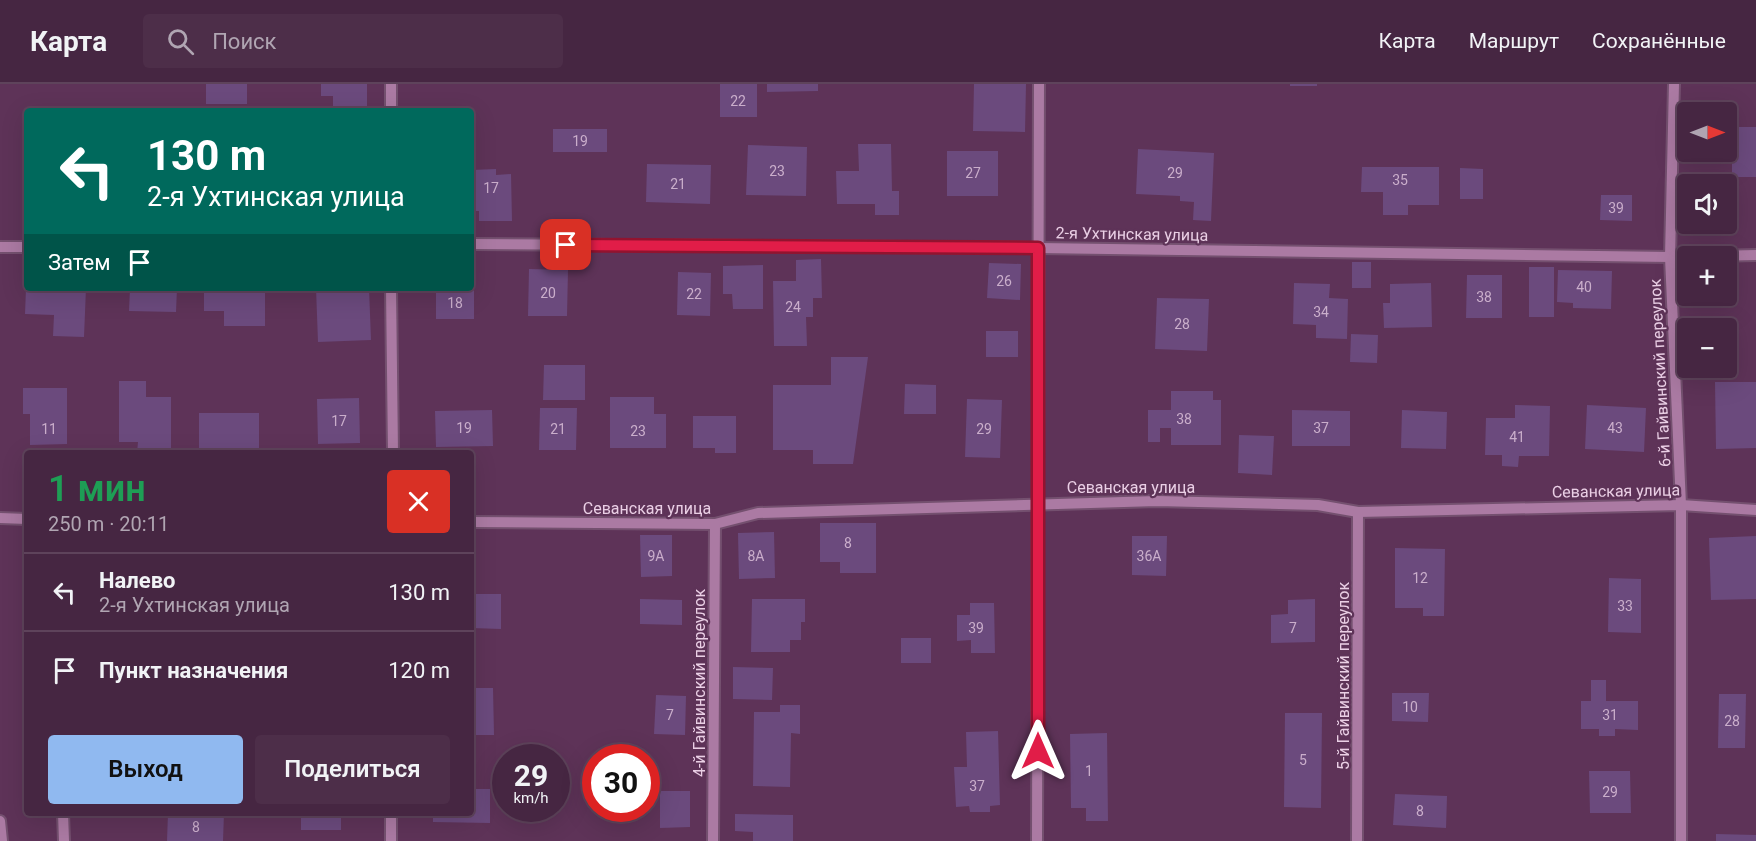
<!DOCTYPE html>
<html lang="ru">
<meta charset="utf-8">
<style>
:root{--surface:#462642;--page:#4d2e49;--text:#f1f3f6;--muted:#b0a5b2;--line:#5e435b;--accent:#90b9f0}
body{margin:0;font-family:Roboto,sans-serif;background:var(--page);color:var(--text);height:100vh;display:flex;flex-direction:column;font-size:22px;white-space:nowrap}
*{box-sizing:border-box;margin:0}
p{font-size:20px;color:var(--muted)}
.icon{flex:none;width:33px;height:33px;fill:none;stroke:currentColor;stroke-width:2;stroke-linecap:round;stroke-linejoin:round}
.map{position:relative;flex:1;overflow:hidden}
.side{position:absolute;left:24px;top:366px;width:450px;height:366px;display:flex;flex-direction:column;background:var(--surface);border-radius:6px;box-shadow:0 6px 24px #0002,0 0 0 2px var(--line)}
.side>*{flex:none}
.banner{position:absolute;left:24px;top:24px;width:450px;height:183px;border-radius:6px;box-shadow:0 6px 24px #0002,0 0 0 2px var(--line);background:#00695c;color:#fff;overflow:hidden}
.needle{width:39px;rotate:90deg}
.buttons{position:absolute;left:1677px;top:18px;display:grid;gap:12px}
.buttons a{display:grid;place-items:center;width:60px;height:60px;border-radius:6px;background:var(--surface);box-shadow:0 6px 24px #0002,0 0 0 2px var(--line);font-size:30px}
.speed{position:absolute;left:492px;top:660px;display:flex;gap:12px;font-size:30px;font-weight:700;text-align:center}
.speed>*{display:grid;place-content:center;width:78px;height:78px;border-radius:50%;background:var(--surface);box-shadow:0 6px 24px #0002,0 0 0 2px var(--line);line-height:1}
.speed small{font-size:15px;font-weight:400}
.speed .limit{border:9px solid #d22;background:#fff;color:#111}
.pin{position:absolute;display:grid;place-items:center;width:51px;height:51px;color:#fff;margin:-26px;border-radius:12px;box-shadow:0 3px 9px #0006}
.me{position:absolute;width:66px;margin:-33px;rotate:0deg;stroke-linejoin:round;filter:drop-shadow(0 0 4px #0008)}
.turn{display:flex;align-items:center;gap:21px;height:126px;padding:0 24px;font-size:27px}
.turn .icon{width:78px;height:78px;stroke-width:2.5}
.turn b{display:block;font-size:42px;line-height:51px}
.then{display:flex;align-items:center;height:57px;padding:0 24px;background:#0003;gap:12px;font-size:22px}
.round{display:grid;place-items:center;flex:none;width:63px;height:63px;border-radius:6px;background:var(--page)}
.headline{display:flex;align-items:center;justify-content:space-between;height:102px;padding:0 24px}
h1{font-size:36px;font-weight:600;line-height:45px;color:#1e9e55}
.primary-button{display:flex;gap:12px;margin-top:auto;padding:12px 24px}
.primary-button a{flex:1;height:69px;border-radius:6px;background:var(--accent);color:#111;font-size:24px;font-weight:600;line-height:69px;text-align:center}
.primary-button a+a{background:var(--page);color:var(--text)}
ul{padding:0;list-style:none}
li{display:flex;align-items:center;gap:18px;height:78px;padding:0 24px;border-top:2px solid var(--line)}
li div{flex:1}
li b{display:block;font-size:22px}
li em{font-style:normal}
header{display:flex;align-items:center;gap:36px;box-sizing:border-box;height:84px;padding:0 30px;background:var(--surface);border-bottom:2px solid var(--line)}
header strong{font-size:28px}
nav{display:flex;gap:33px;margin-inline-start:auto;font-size:21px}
.search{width:420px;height:54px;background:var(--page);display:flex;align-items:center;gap:15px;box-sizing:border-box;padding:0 21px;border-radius:6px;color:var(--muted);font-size:22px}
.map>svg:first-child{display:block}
.building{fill:#6b4a7d}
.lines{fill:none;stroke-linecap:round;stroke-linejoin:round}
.minor-casing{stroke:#74506f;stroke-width:14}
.minor{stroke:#ab7aa3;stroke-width:10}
.route-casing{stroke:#92132f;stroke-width:15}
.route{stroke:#e11d48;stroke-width:10}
.labels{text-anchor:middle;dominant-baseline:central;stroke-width:4.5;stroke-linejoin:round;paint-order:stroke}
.number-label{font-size:14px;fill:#caaecb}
.street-label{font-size:16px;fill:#eacfe5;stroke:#5e3358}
</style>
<header>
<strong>Карта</strong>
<div class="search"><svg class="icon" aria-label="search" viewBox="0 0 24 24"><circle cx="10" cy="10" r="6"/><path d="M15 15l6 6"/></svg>Поиск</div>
<nav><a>Карта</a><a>Маршрут</a><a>Сохранённые</a></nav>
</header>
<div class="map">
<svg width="1756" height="757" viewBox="0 0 1756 757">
<rect width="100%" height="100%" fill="#5e3358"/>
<g class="building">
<rect x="206" y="0" width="41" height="20"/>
<path d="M321,0h46v27h-34v-15h-12z"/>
<rect x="720" y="0" width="37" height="33"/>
<path d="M767,0h51v7l-51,1z"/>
<path d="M974,0h52l-1,48 -52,-1z"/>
<rect x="1290" y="0" width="27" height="2"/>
<path d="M1726,43h30v50h-24v-19l-38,1v-7h32z"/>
<rect x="553" y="45" width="54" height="23"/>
<path d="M858,60h33l1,47h7v24h-24v-11h-38l-1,-33h23z"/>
<path d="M748,61l59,2 -1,49 -60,-1z"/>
<path d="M1138,65l76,4 -3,68 -18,-1 1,-18 -14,-1v-5l-44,-2z"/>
<rect x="947" y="67" width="51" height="45"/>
<path d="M647,80l64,1 -1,39 -64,-2z"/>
<path d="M1362,83h77v38h-31v10h-25v-23h-22z"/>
<path d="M1460,84l23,1v30h-23z"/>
<path d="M496,85v6l15,-1 1,47h-33v-10h-5l-1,-10h-2v-31z"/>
<path d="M1601,111h31v26l-32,-1z"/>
<path d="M821,175l1,39h-9v19h-7l1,29h-33l-1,-65h23v-21z"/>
<rect x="1352" y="178" width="19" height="26"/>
<path d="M989,179l32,1 -1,36 -33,-2z"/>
<path d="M763,181v44h-30l-1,-15h-9v-28z"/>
<rect x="1529" y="183" width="25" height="50"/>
<path d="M529,185l39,1 -1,46h-39z"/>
<path d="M1558,186l54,1 -1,38 -38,-1v-5l-16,-1z"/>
<path d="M678,188l33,1 -1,43 -33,-1z"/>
<path d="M1467,191h35v43h-36z"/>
<path d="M471,196h3v39h-38v-31h35z"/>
<path d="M1294,199l36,1 -1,14 19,1 -1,40 -31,-1v-13l-23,-1z"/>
<path d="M1431,199l1,44 -48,1 -1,-25h7v-19z"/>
<path d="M26,204h60l-2,49 -31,-1 1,-21 -29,-1z"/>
<path d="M130,204h47l-1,24 -47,-1z"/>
<path d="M204,204h61v38h-41v-15h-20z"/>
<path d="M316,204h53l2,52 -53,2z"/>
<path d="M1157,214l52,1 -2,52 -52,-2z"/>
<rect x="986" y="247" width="32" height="26"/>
<path d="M1351,250l27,1 -1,28 -27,-1z"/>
<path d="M831,273h37l-15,107h-40v-14h-40v-65h58z"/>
<path d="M544,281h41v35h-42z"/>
<path d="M119,297h27v16h25v56h-34l1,-11h-19z"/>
<path d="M1715,298h41v66l-40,1z"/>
<path d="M905,300l31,1v29h-32z"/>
<path d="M23,304h44v56l-37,1v-31h-7z"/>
<path d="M1171,307h42v9h8v45h-50v-17h-11v14h-12v-32h23z"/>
<path d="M610,313h44v17h12v34h-56z"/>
<path d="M359,314l1,45 -42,1 -1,-45z"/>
<path d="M967,315l35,1 -2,58 -35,-1z"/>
<path d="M1515,321l35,1 -1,50h-30l-1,11 -16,-1v-11h-17l1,-37h29z"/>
<path d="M1587,321l59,3 -2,44 -59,-3z"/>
<path d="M540,324h37l-1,42h-37z"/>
<path d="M492,326l1,36 -57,1 -1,-36z"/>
<path d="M1292,326l58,1v35h-58z"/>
<path d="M1402,326l45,2 -1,37 -45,-1z"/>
<path d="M199,329h60v36l-60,-1z"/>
<path d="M693,332h43v37h-21v-5h-22z"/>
<path d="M1239,351l35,1 -2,39 -34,-2z"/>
<path d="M820,439h56v50h-36v-11h-20z"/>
<path d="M774,448l1,46 -36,1 -1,-46z"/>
<path d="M640,451h32v41l-31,1z"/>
<path d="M1132,452h35l-1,40 -34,-1z"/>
<path d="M1756,452v63l-45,1 -2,-62z"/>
<path d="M1395,464l50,1 -1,67h-21v-8h-28z"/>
<path d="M1609,494l32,1v54l-33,-1z"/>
<path d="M471,510h30v35l-30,-1z"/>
<path d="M640,515l42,1v25l-42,-1z"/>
<path d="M752,515h53v23h-4v18h-11v12h-39z"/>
<path d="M1315,515v43l-44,1v-28l17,-1v-14z"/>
<path d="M970,519h24l1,50h-24v-13l-14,1v-26h13z"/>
<rect x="901" y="554" width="30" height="25"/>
<path d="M733,583l40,1 -1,32 -39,-1z"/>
<path d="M1591,596h15v21h32v29l-23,-1v7h-16v-7h-18v-28h10z"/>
<path d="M471,604h22l1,47h-23z"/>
<path d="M1392,609h37l-1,29 -36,-1z"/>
<path d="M1719,610h27l-1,54h-27z"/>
<path d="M656,611l30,1 -1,39 -31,-1z"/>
<path d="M780,621h20v29l-9,-1 -1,54 -37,-1 1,-74h26z"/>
<path d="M1285,629h37l-1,95 -37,-1z"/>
<path d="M998,647l2,74 -10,1v6h-20l-1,-6 -13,1 -2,-40h13l-1,-35z"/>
<path d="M1107,649l1,88h-22v-13h-15l-1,-74z"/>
<path d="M1589,687h41l1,42h-41z"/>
<path d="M471,705h19v34l-57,-1v-9h38z"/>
<path d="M660,707h30v36l-30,1z"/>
<path d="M1395,710l52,2 -1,32 -53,-3z"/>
<path d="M168,729h56l-1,28h-56z"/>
<rect x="301" y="729" width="40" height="17"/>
<path d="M735,730l58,1v26h-40v-9l-18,-1z"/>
<path d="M1716,750l40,1v6h-40z"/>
</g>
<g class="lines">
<defs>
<g id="minor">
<path d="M391,0v27"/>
<path d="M1674,0l-4,173 11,248v336"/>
<path d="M471,160l567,4 632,9 86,-2"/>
<path d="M0,163h27"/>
<path d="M391,204l2,165"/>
<path d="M0,434l27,1"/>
<path d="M471,438l244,2 43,-11 399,-12 161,4 40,7 323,-7 75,5"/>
<path d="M63,729l1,28"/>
<path d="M0,737l2,20"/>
<path d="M391,757v-28"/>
<path d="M713,757l2,-317"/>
<path d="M1037,757l2,-757"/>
<path d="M1357,757l1,-329"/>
</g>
</defs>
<use href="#minor" class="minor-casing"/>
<use href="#minor" class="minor"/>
</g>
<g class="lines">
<defs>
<path id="route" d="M566,161l472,3v503"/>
</defs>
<use href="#route" class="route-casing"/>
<use href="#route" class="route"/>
</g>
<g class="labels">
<g class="number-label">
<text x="738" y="17">22</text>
<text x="580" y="57">19</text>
<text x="777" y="87">23</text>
<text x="973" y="89">27</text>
<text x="1175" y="89">29</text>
<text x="1400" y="96">35</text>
<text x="678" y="100">21</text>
<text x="491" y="104">17</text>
<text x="1616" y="124">39</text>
<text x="1004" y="197">26</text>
<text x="1584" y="203">40</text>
<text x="548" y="209">20</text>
<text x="694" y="210">22</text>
<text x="1484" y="213">38</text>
<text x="455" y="219">18</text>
<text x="793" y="223">24</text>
<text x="1321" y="228">34</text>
<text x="1182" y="240">28</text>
<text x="1184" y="335">38</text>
<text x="339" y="337">17</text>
<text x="464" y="344">19</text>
<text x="1321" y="344">37</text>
<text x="1615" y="344">43</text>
<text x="49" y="345">11</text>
<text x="558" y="345">21</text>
<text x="984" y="345">29</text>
<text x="638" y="347">23</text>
<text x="1517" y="353">41</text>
<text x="848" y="459">8</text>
<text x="656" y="472">9А</text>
<text x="756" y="472">8А</text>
<text x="1149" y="472">36А</text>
<text x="1420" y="494">12</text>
<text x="1625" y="522">33</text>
<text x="976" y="544">39</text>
<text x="1293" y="544">7</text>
<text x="1410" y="623">10</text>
<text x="670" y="631">7</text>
<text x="1610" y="631">31</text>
<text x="1732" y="637">28</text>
<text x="1303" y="676">5</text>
<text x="1089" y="687">1</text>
<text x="977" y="702">37</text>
<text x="1610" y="708">29</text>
<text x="1420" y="727">8</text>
<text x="196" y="743">8</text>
</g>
<g class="street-label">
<text transform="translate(1132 150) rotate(1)">2-я Ухтинская улица</text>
<text transform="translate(1660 289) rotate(-93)">6-й Гайвинский переулок</text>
<text x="1131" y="403">Севанская улица</text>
<text transform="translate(1616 407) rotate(-1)">Севанская улица</text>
<text x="647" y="424">Севанская улица</text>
<text transform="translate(1343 592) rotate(-90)">5-й Гайвинский переулок</text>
<text transform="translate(699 599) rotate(-90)">4-й Гайвинский переулок</text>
</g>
</g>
</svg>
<div class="buttons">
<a><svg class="needle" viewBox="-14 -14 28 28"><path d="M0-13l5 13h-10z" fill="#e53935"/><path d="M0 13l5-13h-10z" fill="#b0a5b2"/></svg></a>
<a><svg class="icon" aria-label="sound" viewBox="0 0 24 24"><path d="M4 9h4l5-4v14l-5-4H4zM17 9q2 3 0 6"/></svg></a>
<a>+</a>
<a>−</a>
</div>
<div class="speed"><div>29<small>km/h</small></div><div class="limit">30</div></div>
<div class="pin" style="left:566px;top:161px;background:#d93025"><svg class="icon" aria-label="arrive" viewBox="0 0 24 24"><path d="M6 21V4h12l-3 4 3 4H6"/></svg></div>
<svg class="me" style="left:1038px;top:667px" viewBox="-20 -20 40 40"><path d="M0-17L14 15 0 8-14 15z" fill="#e11d48" stroke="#fff" stroke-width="4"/></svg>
<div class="banner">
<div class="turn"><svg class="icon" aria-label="left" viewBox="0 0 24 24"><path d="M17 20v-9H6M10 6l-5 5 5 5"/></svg><div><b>130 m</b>2-я Ухтинская улица</div></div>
<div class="then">Затем<svg class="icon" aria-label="arrive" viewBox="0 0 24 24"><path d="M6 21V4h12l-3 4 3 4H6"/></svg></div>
</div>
<section class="side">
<div class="headline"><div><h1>1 мин</h1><p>250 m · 20:11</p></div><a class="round" style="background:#d93025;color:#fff"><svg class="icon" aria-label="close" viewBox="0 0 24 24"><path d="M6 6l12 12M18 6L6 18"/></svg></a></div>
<ul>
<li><svg class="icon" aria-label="left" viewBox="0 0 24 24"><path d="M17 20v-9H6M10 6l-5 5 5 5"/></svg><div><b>Налево</b><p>2-я Ухтинская улица</p></div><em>130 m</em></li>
<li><svg class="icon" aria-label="arrive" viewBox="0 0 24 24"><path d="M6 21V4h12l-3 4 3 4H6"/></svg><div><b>Пункт назначения</b></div><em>120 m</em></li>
</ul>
<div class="primary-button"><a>Выход</a><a>Поделиться</a></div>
</section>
</div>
